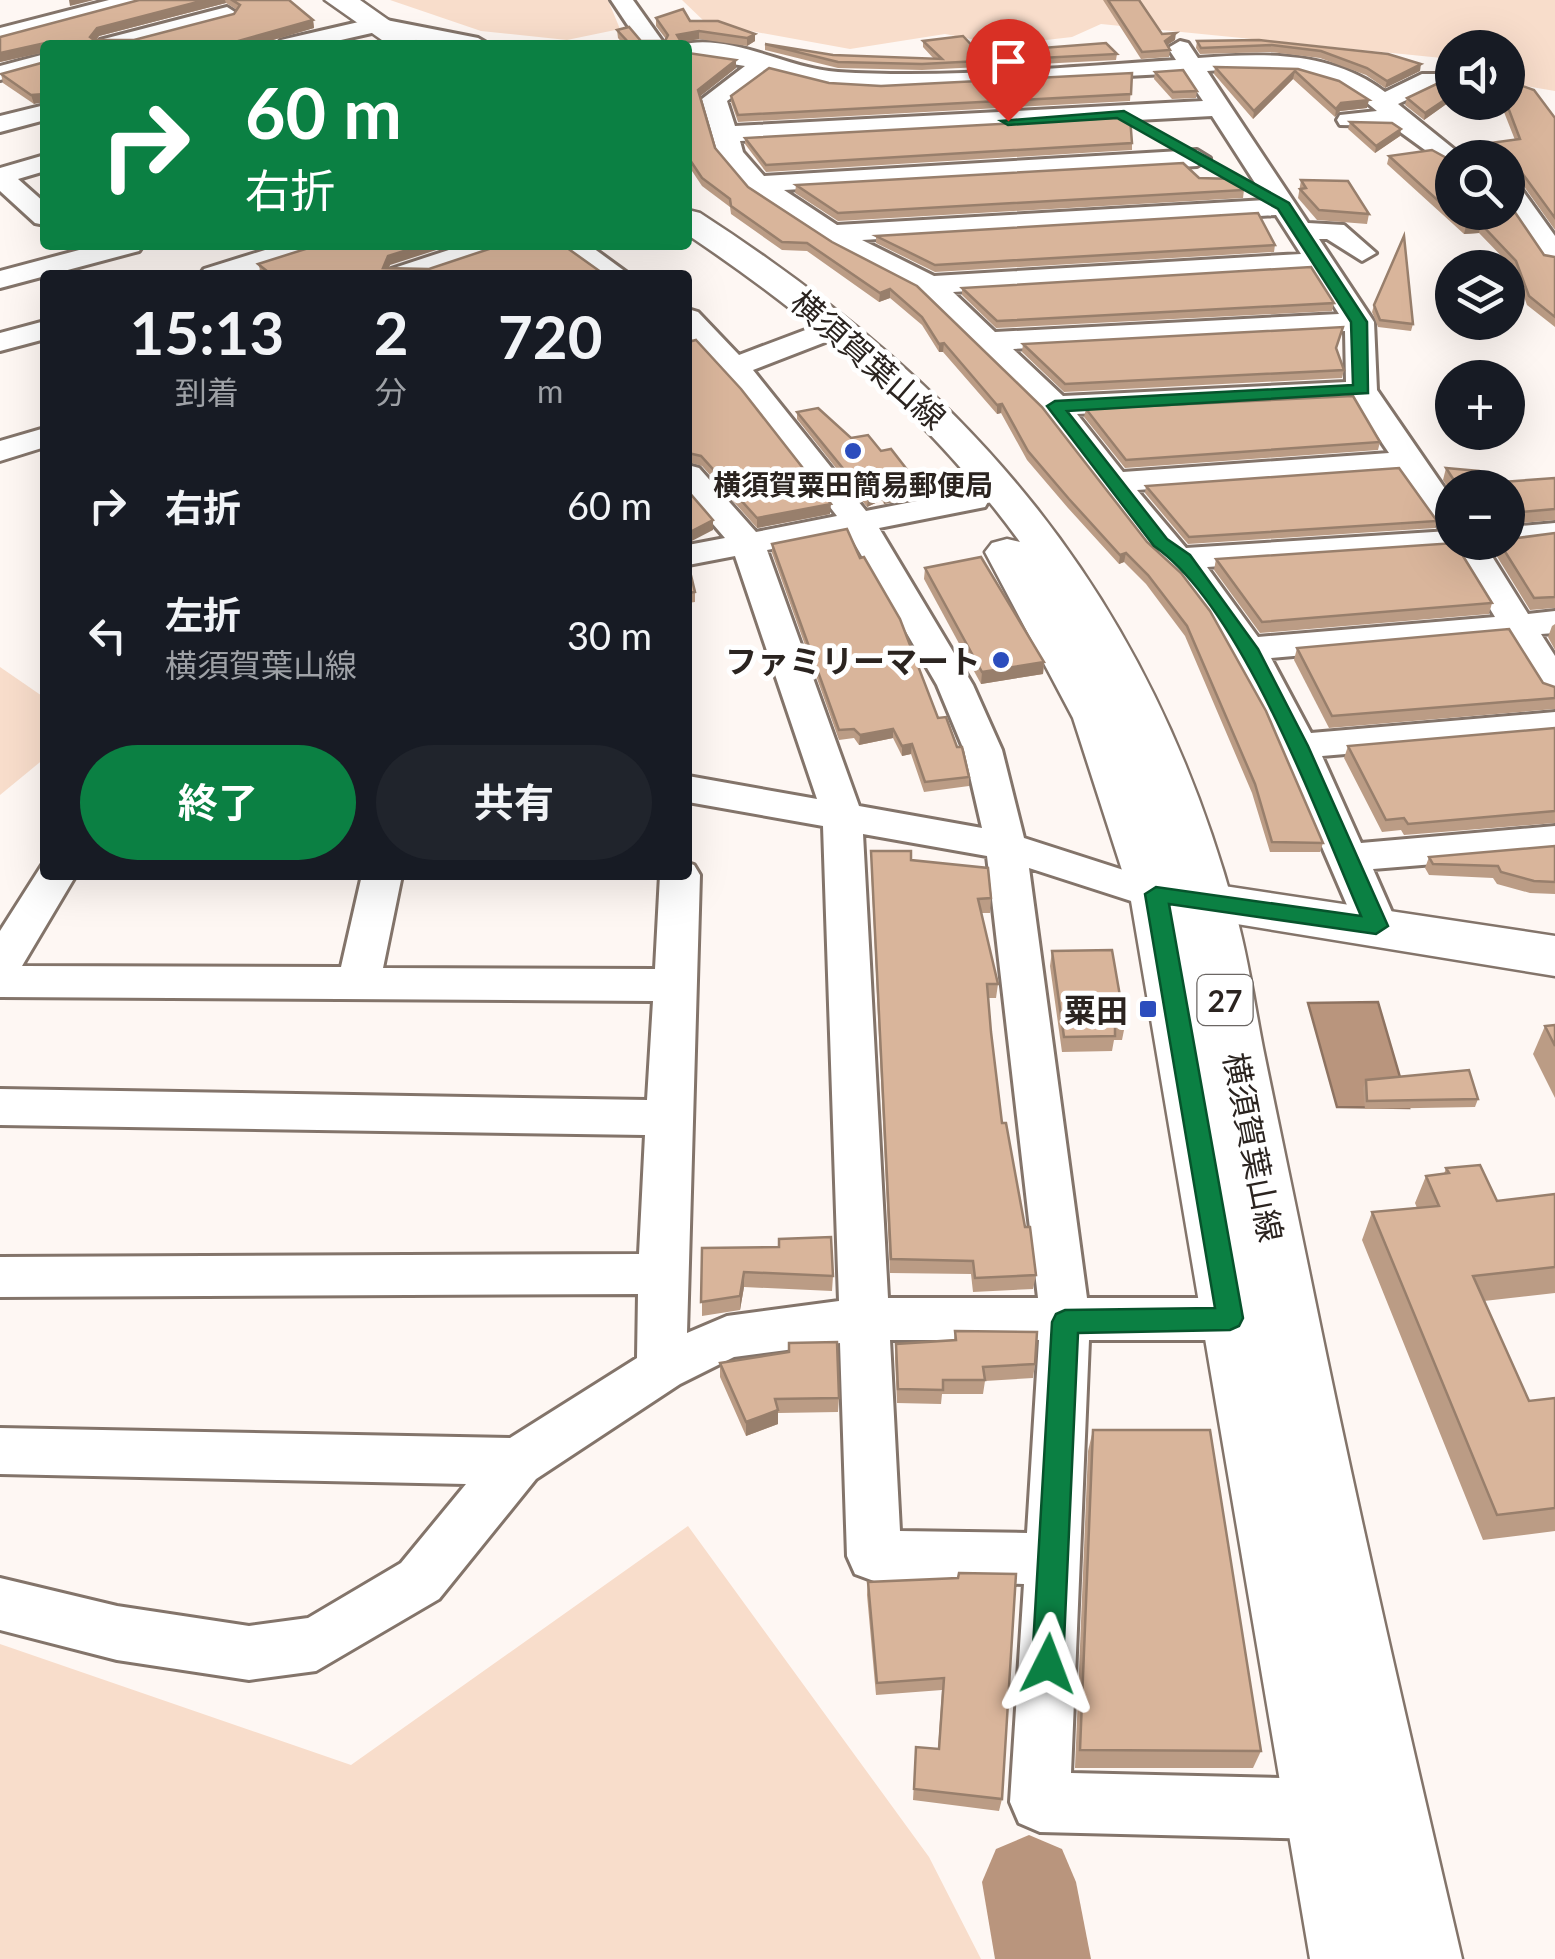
<!DOCTYPE html>
<html lang="ja">
<meta charset="utf-8">
<style>
:root{--surface:#171b24;--page:#20242c;--text:#f1f3f6;--muted:#9ea1a6;--accent:#0b8043}
body{margin:0;font-family:Lato,"Noto Sans JP",sans-serif;background:var(--page);color:var(--text);height:100vh;display:flex;flex-direction:column;font-size:38px;white-space:nowrap}
*{box-sizing:border-box;margin:0}
p{font-size:32px;color:var(--muted)}
.icon{flex:none;width:55px;height:55px;fill:none;stroke:currentColor;stroke-width:2;stroke-linecap:round;stroke-linejoin:round}
.map{position:relative;flex:1;overflow:hidden}
.side{position:absolute;left:40px;top:270px;width:652px;height:610px;display:flex;flex-direction:column;background:var(--surface);border-radius:10px;box-shadow:0 10px 40px #0002}
.side>*{flex:none}
.hud{position:absolute;left:40px;top:40px;width:652px;height:210px;border-radius:10px;box-shadow:0 10px 40px #0002;background:#0b8043;color:#fff;overflow:hidden}
.buttons{position:absolute;left:1435px;top:30px;display:grid;gap:20px}
.buttons a{display:grid;place-items:center;width:90px;height:90px;border-radius:50%;background:var(--surface);box-shadow:0 10px 40px #0002;font-size:50px}
.pin{position:absolute;display:grid;place-items:center;width:85px;height:85px;color:#fff;margin:-102px -42px;border-radius:50% 50% 50% 0;rotate:-45deg;box-shadow:0 0 10px #0007}
.pin .icon{rotate:45deg}
.me{position:absolute;width:110px;margin:-55px;rotate:3deg;stroke-linejoin:round;filter:drop-shadow(0 0 8px #0008)}
.turn{display:flex;align-items:center;gap:35px;height:210px;padding:0 40px;font-size:45px}
.turn .icon{width:130px;height:130px;stroke-width:2.5}
.turn b{display:block;font-size:70px;line-height:85px}
.eta{display:flex;justify-content:space-evenly;align-items:center;height:170px;text-align:center}
.eta b{font-size:60px;font-weight:700;line-height:70px}
.button{display:flex;gap:20px;margin-top:auto;padding:20px 40px}
.button a{flex:1;height:115px;border-radius:60px;background:var(--accent);color:#fff;font-size:40px;font-weight:700;line-height:115px;text-align:center}
.button a+a{background:var(--page);color:var(--text)}
ul{padding:0;list-style:none}
li{display:flex;align-items:center;gap:30px;height:130px;padding:0 40px}
li div{flex:1}
li b{display:block;font-size:38px}
li em{font-style:normal}
.map>svg:first-child{display:block}
.green{fill:#f8ddcb}
.water{fill:#b9957d;stroke:#8e7361;stroke-width:2.5}
.lines{fill:none;stroke-linecap:round;stroke-linejoin:round}
.river{fill:#b9957d;fill-rule:evenodd}
.street-casing{stroke:#83746a;stroke-width:6}
.secondary-casing{stroke:#83746a;stroke-width:5}
.primary-casing{stroke:#83746a;stroke-width:5}
.street{fill:#fff;fill-rule:evenodd}
.secondary{fill:#fff;fill-rule:evenodd}
.primary{fill:#fff;fill-rule:evenodd}
.wall{fill:#bb9c85;fill-rule:evenodd}
.shaded-wall{fill:#987f6c}
.building{fill:#d9b59b;stroke:#987f6c;stroke-width:2.5}
.route{fill:#0b8043;stroke:#07532c;stroke-width:2.5}
.poi-dot{fill:#2c4dbd;stroke:#fff;stroke-width:4}
.labels{text-anchor:middle;dominant-baseline:central;stroke-width:10;stroke-linejoin:round;paint-order:stroke}
.far-poi-label{font-size:28px;font-weight:bold;fill:#2b2420;stroke:#fff}
.shield{fill:#fff;stroke:#6b6663;stroke-width:2.5}
.shield-label{font-size:30px;font-weight:bold;fill:#2b2420}
.street-label{font-size:32px;fill:#2b2420;stroke:#fff}
.poi-label{font-size:32px;font-weight:bold;fill:#2b2420;stroke:#fff;text-anchor:end}
</style>
<div class="map">
<svg width="1555" height="1959" viewBox="0 0 1555 1959">
<rect width="100%" height="100%" fill="#fef7f3"/>
<g class="green">
<path d="M390,0h218l12,29 -53,11 -86,-9z"/>
<path d="M682,0h873v91l-41,-7 -6,-10v-26h-56v11l-351,-35 -29,13 -70,8 -57,-11 -95,15 -144,-26z"/>
<path d="M0,667l45,31v60l-45,37z"/>
<path d="M688,1526l241,331 52,102h-981v-315l351,121z"/>
</g>
<path class="water" d="M1378,1002l31,106 -72,-1 -29,-104z"/>
<g class="lines">
<path class="river" d="M1029,1835l33,14 14,33 15,77h-96l-13,-77 14,-33z"/>
<defs>
<g id="street">
<path d="M109,0h37l-3,5 -143,37v-14z"/>
<path d="M611,0h22l32,45h-24z"/>
<path d="M227,7l11,7 -3,5 -100,26h-39l4,-5z"/>
<path d="M376,18l102,20 12,7h-48l-66,-13 -57,13h-42l4,-5z"/>
<path d="M1180,41l8,2 10,15c64,-5 133,-8 187,34l37,-18h18l3,5 -3,5 -42,20 67,54h-13v8l-9,-3 -51,-37 -52,-1 -3,-5 3,-5 37,-4c-49,-44 -107,-44 -170,-40l101,152 36,2 32,28 -14,8 -35,-22h-8l55,83 3,68 75,109v43h31l45,72 27,-3v22l-14,1 14,22v40l-13,-3 -35,-56 -236,21 40,75 244,-21v24l-233,20 39,87 194,-17v28l-182,15 25,57 -6,10 -15,5 -15,-5 -6,-10 -89,-207 -56,-101 -29,-38 -34,-31 -104,-136 -125,-122 -85,-44 -84,-55 -32,-38 -16,-55 43,-33 -57,-9v-12h-8c50,-13 107,24 158,27 111,7 226,-5 338,-12l-8,-12zM768,71l62,15 51,3 303,-16 19,28 -468,25 -8,-25zM1212,116l54,84 -429,25 -53,-35 413,-24 13,-8 -13,-8 -433,26 -21,-24 -3,-11zM1276,215l25,39 -367,22 -72,-36zM1311,270l28,44 -344,18 -42,-40zM1345,331l1,51 -283,14 -50,-47zM1353,400l36,53 -266,19 -46,-58zM1401,471l39,58 9,2 -263,17 -49,-58zM1454,550l41,67 -237,20 -51,-70z"/>
<path d="M45,54v14l-45,12v-14z"/>
<path d="M45,105v15l-45,12v-16z"/>
<path d="M45,155v16l-27,8 27,24v22l-10,-2 -35,-32v-23z"/>
<path d="M1508,181l9,2 38,53v27l-10,-2 -37,-54z"/>
<path d="M98,245h45l-4,6 -139,37v-17z"/>
<path d="M281,245h42l-4,6 -76,24h-43l4,-6z"/>
<path d="M464,245h41l-4,6 -72,24h-42l4,-6z"/>
<path d="M556,245h33l41,30h-33z"/>
<path d="M688,309l10,3 41,43 69,-26h20l5,6 -5,6 -75,29 113,141 107,-21 12,3 4,7 -4,7 -106,21 94,157 29,65 22,88 146,47 6,10 -6,10 -14,4 -127,-41 58,430h143l17,6 8,15 -8,15 -17,6h-141l-18,433 252,6 21,9 9,21 -9,21 -21,9 -283,-7 -21,-9 -9,-21 14,-218 -150,-3 -19,-7 -8,-18 -7,-213 -106,14 -54,27 -144,95 -97,120 -123,72 -67,9 -132,-20 -117,-30v-52l117,28 132,20 59,-8 93,-55 65,-79 -466,-10v-46l510,10 127,-80 1,-64 -638,3v-40l639,-3 6,-119 -645,-10v-36l647,11 6,-99 -653,-4v-66l42,-66 3,10h31l-54,91 319,1 21,-92h40l-19,93 272,1 5,-94h28v-12l6,2 6,10 -13,458 40,-17 112,-15 -16,-475 -135,-24v-26l129,23 -82,-243 -47,9v-20l37,-7 -37,-43v-30l11,3 57,64 81,-16 -93,-120 -56,-61zM849,534l88,151 27,65 18,78 -123,-22 -92,-256zM863,834l124,22 51,442h-150zM890,1340h149l-12,193 -127,-2z"/>
<path d="M45,321v18l-45,12v-18z"/>
<path d="M45,428v19l-45,14v-20z"/>
<path d="M1555,523v20l-47,4 -13,-5h13v-15z"/>
</g>
<path id="secondary" d="M1158,876l397,60v40l-416,-68 -7,-13 7,-13z"/>
<g id="primary">
<path d="M325,0h35l64,45h-35z"/>
<path d="M688,210l12,3c273,177 448,380 535,698 13,45 19,91 28,137 17,84 35,168 52,252 45,221 96,440 147,659h-152l-180,-1064 -57,-177 -88,-166 7,-9 15,-4 13,3c-90,-124 -205,-222 -332,-307z"/>
</g>
</defs>
<use href="#street" class="street-casing"/>
<use href="#secondary" class="secondary-casing"/>
<use href="#primary" class="primary-casing"/>
<use href="#street" class="street"/>
<use href="#secondary" class="secondary"/>
<use href="#primary" class="primary"/>
</g>
<g class="wall">
<path d="M139,0h150l24,20 1,8 -58,17h-211v7l-45,10v-25zM226,3l11,7 -3,4 -100,26h-38l3,-4z"/>
<path d="M1103,0h36l23,34 13,6 -8,5 3,5 -1,7 -28,2z"/>
<path d="M656,18l34,3 65,13v7l-8,5 -48,-7 -18,3 2,3h-59l-6,-7 -1,-8 24,11h24l1,-2 -10,-13z"/>
<path d="M1259,40l129,14 32,17 -35,17 -19,-13 -46,-17 -49,-6 -71,2 -4,-6 1,-7z"/>
<path d="M923,41l56,12 138,1 -1,6 -194,10 -84,-2 -73,-18v-6l68,11 101,4 -11,-12z"/>
<path d="M688,53l48,15 -36,28 15,52 33,39 84,55 85,44 230,256 176,301 -3,9h-50l-18,-59 -67,-157 -39,-52 -22,-22 -5,2 -51,-56 -41,-48 -26,-47 -4,1 -54,-62h-4l-17,-27 -32,-27 -11,4 -72,-51 -25,-1 -51,-36 -1,-7 -28,-21 -14,-21z"/>
<path d="M45,62l-11,42 -31,-21 -2,-9z"/>
<path d="M1215,67l83,2 69,39 -27,3 -5,6 -42,-38 -40,40 -39,-45z"/>
<path d="M1155,72l42,19 -1,7 -24,1 -18,-20z"/>
<path d="M1132,73l-2,28 -392,21 -7,-20v-6l98,-13 52,3z"/>
<path d="M1452,75v25l-28,20 -19,-15 2,-7z"/>
<path d="M1500,102h8l47,16v112l-35,-49 -12,-3 -42,-25 2,-7 47,-6z"/>
<path d="M1350,122l50,14 -25,17 -27,-24z"/>
<path d="M745,138l387,5v7l-366,22 -21,-28z"/>
<path d="M1389,156l119,56 36,43 11,2v70l-28,-22 -13,-36 -35,-36 -15,1 -77,-70z"/>
<path d="M1199,178l45,12 -1,8 -405,23 -43,-28 1,-8z"/>
<path d="M1301,180l68,34 -2,10 -50,-4 -19,-22z"/>
<path d="M876,236l399,9 -1,7 -339,20 -59,-29z"/>
<path d="M258,264l132,1 -2,4 217,6h-343z"/>
<path d="M962,288l372,15 -2,8 -336,17 -34,-33z"/>
<path d="M1374,305l39,19 -2,7 -33,-4 -6,-15z"/>
<path d="M1343,327l-7,22 8,21 -2,8 -278,14 -42,-40 1,-8z"/>
<path d="M688,342l142,172 -73,14 -55,-62 -14,-4z"/>
<path d="M1086,409l294,33 -2,8 -253,18 -41,-51z"/>
<path d="M797,412l54,26 30,13 41,38v7l-38,8 -2,-4 -15,7 -70,-88z"/>
<path d="M1446,468l42,15 67,-5v42l-47,4v4v-40h-56v6l-9,-14z"/>
<path d="M1146,486l291,35 -2,7 -247,16 -43,-51z"/>
<path d="M1555,533v75l-25,2 -42,-68h20l2,-3z"/>
<path d="M772,544l88,14 78,160 31,59v9l-45,6 -13,-38 -9,2 -9,-18 -34,7 -5,-7 -15,2 -67,-187z"/>
<path d="M1216,559l276,44 -3,11 -229,19 -46,-63z"/>
<path d="M688,563l7,29v10l-7,1z"/>
<path d="M925,568l119,94 -1,12 -62,10 -57,-105z"/>
<path d="M1555,624v26l-7,-13 4,-11z"/>
<path d="M1297,648l246,35 12,4v22l-226,19 -35,-68z"/>
<path d="M1555,728v95l-151,12 -3,-5 -19,2 -38,-74 4,-12z"/>
<path d="M1555,846v48l-25,-1 -33,-9 -4,-6 -64,-3 -4,-7 4,-11z"/>
<path d="M871,851l40,9 80,38 -1,15h-9l17,71 -2,14h-8l3,34 11,91 34,152 -3,14 -60,3 -2,-18 -81,-1 -19,-407z"/>
<path d="M1052,951l73,74 -3,15h-8l-2,11 -50,1 -12,-86z"/>
<path d="M1555,1025v73l-22,-44 12,-28z"/>
<path d="M1366,1080l112,19 -3,8 -110,2 -2,-21z"/>
<path d="M1446,1168l51,33 58,-7v99l-71,8 45,100 26,-3v133l-72,9 -121,-300 10,-28 45,-4 -2,-5 11,-27 18,-2z"/>
<path d="M702,1248l131,28 -1,15 -88,-4 -4,23 -38,6z"/>
<path d="M955,1331l80,33 -2,14 -48,3 -2,13h-41l-1,10 -44,-1 -2,-45 1,-14 58,-4z"/>
<path d="M720,1363l119,35 -1,14 -60,1v11l-32,12 -26,-59z"/>
<path d="M1093,1430l168,321 -8,17h-178l13,-317z"/>
<path d="M958,1578l44,221 -3,12 -86,-11 3,-53 22,2 4,-59 -66,5 -9,-100 1,-13z"/>
</g>
<g class="shaded-wall">
<path d="M69,0h25l-24,6z"/>
<path d="M205,0h20l1,3 -127,33 -7,9 -2,-8 7,-9z"/>
<path d="M313,20l1,8 -58,17h-32z"/>
<path d="M699,31v8l-22,4v-8z"/>
<path d="M1176,33l-1,7 -11,7 1,-6z"/>
<path d="M755,34v7l-8,5v-8z"/>
<path d="M45,43v9l-45,10v-9z"/>
<path d="M736,60v8l-38,30v-8z"/>
<path d="M1421,64l-1,7 -35,17 2,-7z"/>
<path d="M1295,71l-2,8 -40,40 1,-8z"/>
<path d="M45,93v9l-11,2 -3,-9z"/>
<path d="M1452,95v5l-28,20 1,-7z"/>
<path d="M1369,100l-2,8 -27,3 -5,6 1,-8 5,-6z"/>
<path d="M1401,129l-1,7 -25,17 1,-7z"/>
<path d="M1481,224l-2,9 -15,1 2,-8z"/>
<path d="M423,245h29l-62,20 -4,10 -3,-7 5,-12z"/>
<path d="M890,289v9l-11,4 1,-9z"/>
<path d="M944,343l-1,9h-4v-8z"/>
<path d="M1002,404l-1,9 -4,1v-9z"/>
<path d="M922,489v7l-38,8v-8z"/>
<path d="M882,493v7l-15,7 1,-8z"/>
<path d="M831,504l-1,10 -73,14v-10z"/>
<path d="M713,520v10l-25,13v-10z"/>
<path d="M1126,553l-2,9 -5,2 1,-9z"/>
<path d="M1044,662l-1,12 -62,10 1,-12z"/>
<path d="M893,729v9l-34,7 1,-10z"/>
<path d="M912,744l-1,10 -9,2v-10z"/>
<path d="M744,1272v15l-4,23v-14z"/>
<path d="M778,1410v14l-32,12v-14z"/>
</g>
<g class="building">
<path d="M139,0h66l-108,28 -7,9 4,3h40l100,-26 6,-9 -8,-5h57l24,20 -89,25h-179v-2l-45,10v-16z"/>
<path d="M1108,0h31l23,34 14,-1 -11,8 5,9 -28,2z"/>
<path d="M683,9l7,12h28l37,13 -8,4 -48,-7 -22,4 6,10h-52l-14,-15 12,-3 12,14h24l3,-6 -12,-17z"/>
<path d="M963,36l16,17 127,-10 11,11 -195,10 -84,-2 -73,-18 68,11 109,4 -19,-18z"/>
<path d="M1259,40l129,14 33,10 -34,17 -20,-13 -46,-17 -49,-6 -71,3 -4,-7z"/>
<path d="M688,53l48,7 -38,30 17,58 33,39 84,55 85,44 125,121 105,135 34,31 29,38 56,100 57,132 -51,-1 -17,-58 -68,-158 -39,-51 -22,-22 -6,2 -51,-56 -41,-48 -26,-47 -5,1 -53,-62 -5,1 -17,-27 -32,-28 -10,4 -73,-50 -25,-1 -51,-36 -1,-7 -28,-21 -14,-21z"/>
<path d="M45,62v32l-14,1 -30,-21z"/>
<path d="M1215,67l83,2 41,12 30,19 -28,3 -5,6 -41,-38 -41,40z"/>
<path d="M769,68l60,15 52,3 251,-13 -1,21 -393,21 -7,-19z"/>
<path d="M1183,70l14,21 -24,1 -18,-20z"/>
<path d="M1448,73l4,2v20l-27,18 -18,-15 36,-17z"/>
<path d="M1508,81l26,9 21,28v100l-33,-45 -14,-3v17v-29h-53l3,-4 12,-1 -2,-7 52,-7 -14,-37h2z"/>
<path d="M1130,117l2,26 -366,22 -21,-27z"/>
<path d="M1350,122l42,1 9,6 -25,17z"/>
<path d="M1432,150l20,11v51h56v-10l36,53 11,2v60l-26,-21 -13,-35 -35,-37 -15,2 -77,-70z"/>
<path d="M1183,163l16,15 36,1 9,11 -406,23 -42,-28z"/>
<path d="M1301,180l47,1 21,33 -50,-4 -19,-21 6,-1z"/>
<path d="M1258,213l17,32 -340,20 -59,-29z"/>
<path d="M1404,236l9,88 -33,-4 -6,-15z"/>
<path d="M318,245h105l-35,11 -5,12 46,1 72,-24h62l42,30h-333l-14,-11z"/>
<path d="M1311,267l23,36 -337,18 -35,-33z"/>
<path d="M1343,327l-7,21 8,22 -279,14 -42,-40z"/>
<path d="M696,340l45,49 90,115 -74,14 -56,-62 -13,-3v-111z"/>
<path d="M1353,396l27,46 -254,18 -40,-51z"/>
<path d="M818,408l33,30 17,-3 13,16 10,-2 31,40 -38,7 -2,-3 -14,6 -71,-87z"/>
<path d="M1399,468l38,53 -248,16 -43,-51z"/>
<path d="M1446,468l33,3 9,12 67,-5v31l-46,4 -1,14v-39h-49z"/>
<path d="M688,491l25,29 -25,13z"/>
<path d="M847,529l13,29 4,-1 36,62 38,99 8,-1 11,30h5l7,30 -44,5 -13,-38 -10,2 -9,-17 -33,6 -6,-6 -15,1 -67,-186z"/>
<path d="M1555,533v64l-21,1 -35,-56h9v-5l2,2z"/>
<path d="M1455,543l37,60 -230,19 -46,-63z"/>
<path d="M981,557l63,105 -62,10 -57,-104z"/>
<path d="M688,563l7,29 -7,1z"/>
<path d="M1509,629l34,54 12,4v11l-223,18 -35,-68z"/>
<path d="M1555,728v83l-147,13 -4,-6 -18,2 -38,-74z"/>
<path d="M1555,846v36l-21,-1 -33,-9 -3,-6 -65,-2 -4,-7z"/>
<path d="M871,851h40v9l77,8 3,30 -13,1 20,85h-11l4,48 11,91h4l19,104h5l6,48 -61,3 -2,-17 -82,-2z"/>
<path d="M1112,950l13,75h-10v11l-51,1 -12,-86z"/>
<path d="M1555,1025v21l-10,-20z"/>
<path d="M1469,1070l9,29 -111,2 -1,-21z"/>
<path d="M1480,1165l17,36 58,-7v73l-82,9 56,125 26,-3v110l-58,7 -125,-303 67,-6 -13,-30 23,-3 -3,-5z"/>
<path d="M831,1237l2,39 -89,-4 -4,24 -39,6 1,-54 77,-1v-8z"/>
<path d="M955,1331l82,1 -2,32 -52,3 2,13h-42v10l-45,-1 -2,-45 60,-4z"/>
<path d="M837,1342l2,56 -64,1 3,11 -32,12 -26,-59 69,-11v-9z"/>
<path d="M1093,1430h117l51,321 -181,-1z"/>
<path d="M959,1573l57,1 -14,225 -88,-10 2,-42 23,2 5,-71 -67,5 -9,-101 90,-4z"/>
</g>
<path class="route" d="M1124,111l165,92 78,119 1,71 -301,18 100,128 23,16 68,94 50,97 80,180 -12,8 -207,-30 74,414 -4,8 -9,4 -152,3 -15,331 -5,10 -10,4 -11,-4 -5,-10 20,-342 4,-8 9,-4 150,-2 -70,-414 11,-7 205,29c-44,-101 -118,-308 -207,-370l-107,-140 8,-5 298,-16 -2,-63 -73,-113 -161,-91 -109,7 -7,-4z"/>
<g class="poi-dot">
<circle cx="853" cy="451" r="10"/>
<circle cx="1001" cy="660" r="10"/>
<rect x="1138" y="999" width="20" height="20" rx="5"/>
</g>
<g class="labels">
<g class="far-poi-label">
<text x="853" y="484">横須賀粟田簡易郵便局</text>
</g>
<rect class="shield" x="1197.5" y="975" width="55" height="50" rx="8"/>
<g class="shield-label">
<text x="1225" y="1000">27</text>
</g>
<g class="street-label">
<text transform="translate(869 359) rotate(41)">横須賀葉山線</text>
<text transform="translate(1254 1147) rotate(79)">横須賀葉山線</text>
</g>
<g class="poi-label">
<text x="981" y="660">ファミリーマート</text>
<text x="1128" y="1009">粟田</text>
</g>
</g>
</svg>
<div class="buttons">
<a><svg class="icon" aria-label="sound" viewBox="0 0 24 24"><path d="M4 9h4l5-4v14l-5-4H4zM17 9q2 3 0 6"/></svg></a>
<a><svg class="icon" aria-label="search" viewBox="0 0 24 24"><circle cx="10" cy="10" r="6"/><path d="M15 15l6 6"/></svg></a>
<a><svg class="icon" aria-label="layers" viewBox="0 0 24 24"><path d="M12 4l9 5-9 5-9-5zM3 14l9 5 9-5"/></svg></a>
<a>+</a>
<a>−</a>
</div>
<div class="pin" style="left:1008px;top:121px;background:#d93025"><svg class="icon" aria-label="arrive" viewBox="0 0 24 24"><path d="M6 21V4h12l-3 4 3 4H6"/></svg></div>
<svg class="me" style="left:1048px;top:1664px" viewBox="-20 -20 40 40"><path d="M0-17L14 15 0 8-14 15z" fill="#0b8043" stroke="#fff" stroke-width="4"/></svg>
<div class="hud">
<div class="turn"><svg class="icon" aria-label="right" viewBox="0 0 24 24"><path d="M7 20v-9h11M14 6l5 5-5 5"/></svg><div><b>60 m</b>右折</div></div>
</div>
<section class="side">
<div class="eta">
<div><b>15:13</b><p>到着</p></div>
<div><b>2</b><p>分</p></div>
<div><b>720</b><p>m</p></div>
</div>
<ul>
<li><svg class="icon" aria-label="right" viewBox="0 0 24 24"><path d="M7 20v-9h11M14 6l5 5-5 5"/></svg><div><b>右折</b></div><em>60 m</em></li>
<li><svg class="icon" aria-label="left" viewBox="0 0 24 24"><path d="M17 20v-9H6M10 6l-5 5 5 5"/></svg><div><b>左折</b><p>横須賀葉山線</p></div><em>30 m</em></li>
</ul>
<div class="button"><a>終了</a><a>共有</a></div>
</section>
</div>
